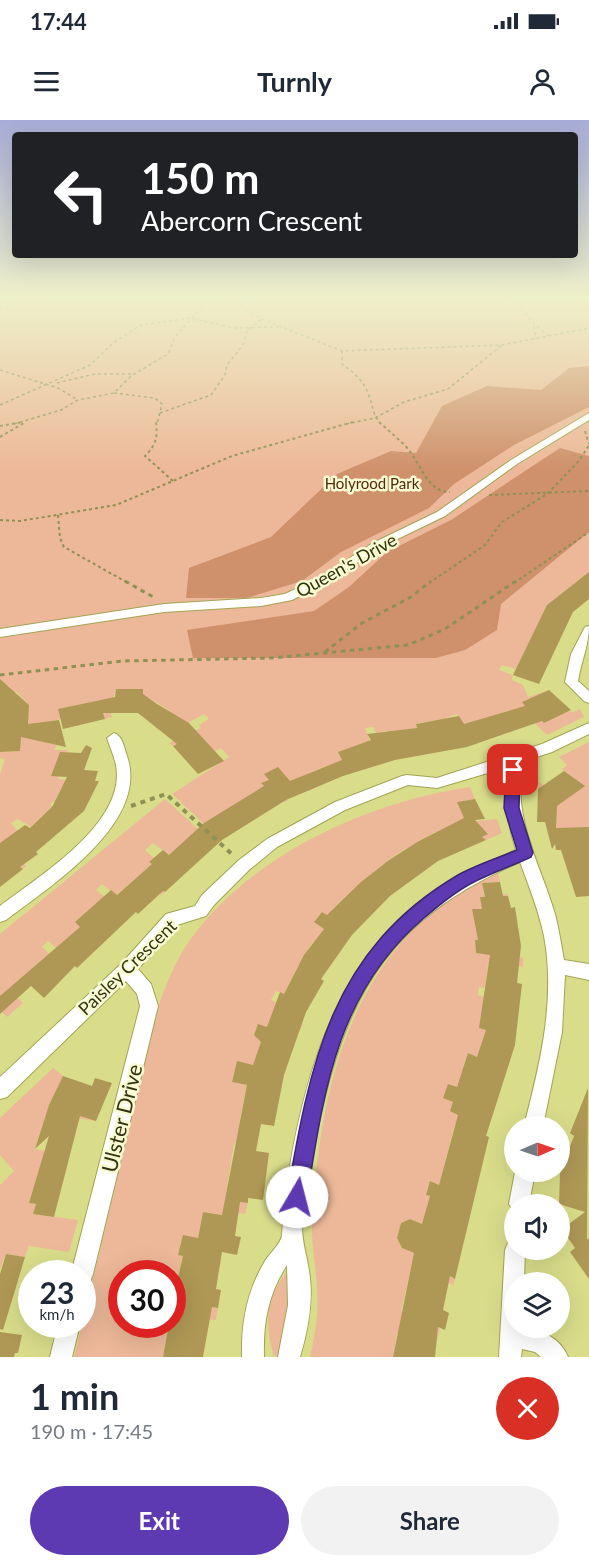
<!DOCTYPE html>
<meta charset="utf-8">
<style>
:root{--surface:#fff;--page:#f2f2f3;--text:#1f2937;--muted:#747a83;--accent:#5e3ab2}
body{margin:0;font-family:Lato,sans-serif;background:var(--page);color:var(--text);height:100vh;display:flex;flex-direction:column;font-size:22px;white-space:nowrap}
*{box-sizing:border-box;margin:0}
p{font-size:20px;color:var(--muted)}
.icon{flex:none;width:33px;height:33px;fill:none;stroke:currentColor;stroke-width:2;stroke-linecap:round;stroke-linejoin:round}
.map{position:relative;height:1237px;overflow:hidden}
.sheet{display:flex;flex-direction:column;background:var(--surface);flex:1}
.sheet>*{flex:none}
.top-card{position:absolute;left:12px;top:12px;width:566px;height:126px;border-radius:6px;box-shadow:0 6px 24px #0002;background:#202124;color:#fff;overflow:hidden}
.needle{width:39px;rotate:88deg}
.controls{position:absolute;left:504px;top:996px;display:grid;gap:12px}
.controls a{display:grid;place-items:center;width:66px;height:66px;border-radius:50%;background:var(--surface);box-shadow:0 6px 24px #0002;font-size:30px}
.speed{position:absolute;left:18px;top:1140px;display:flex;gap:12px;font-size:30px;font-weight:700;text-align:center}
.speed>*{display:grid;place-content:center;width:78px;height:78px;border-radius:50%;background:var(--surface);box-shadow:0 6px 24px #0002;line-height:1}
.speed small{font-size:15px;font-weight:400}
.speed .limit{border:9px solid #d22;background:#fff;color:#111}
.pin{position:absolute;display:grid;place-items:center;width:51px;height:51px;color:#fff;margin:-26px;border-radius:12px;box-shadow:0 3px 9px #0006}
.me{position:absolute;width:66px;margin:-33px;rotate:8deg;stroke-linejoin:round;filter:drop-shadow(0 0 4px #0008)}
.turn{display:flex;align-items:center;gap:21px;height:126px;padding:0 30px;font-size:27px}
.turn .icon{width:78px;height:78px;stroke-width:2.5}
.turn b{display:block;font-size:42px;line-height:51px}
.round{display:grid;place-items:center;flex:none;width:63px;height:63px;border-radius:32px;background:var(--page)}
.overview{display:flex;align-items:center;justify-content:space-between;height:102px;padding:0 30px}
h1{font-size:36px;font-weight:700;line-height:45px}
.primary-button{display:flex;gap:12px;margin-top:auto;padding:12px 30px}
.primary-button a{flex:1;height:69px;border-radius:36px;background:var(--accent);color:#fff;font-size:24px;font-weight:700;line-height:69px;text-align:center}
.primary-button a+a{background:var(--page);color:var(--text)}
.status{display:flex;justify-content:space-between;align-items:center;height:42px;padding:0 30px;background:var(--surface);direction:ltr}
.status svg{height:16px;fill:currentColor}
header{display:flex;justify-content:space-between;align-items:center;height:78px;padding:0 30px;background:var(--surface);font-size:27px;font-weight:700}
.map>svg:first-child{display:block}
.green{fill:#edb899}
.forest{fill:#cf906c}
.building{fill:#af9855}
.lines{fill:none;stroke-linecap:round;stroke-linejoin:round}
.street-casing{stroke:#a1a553;stroke-width:2}
.path-far3{stroke:#8e9153;stroke-width:1.5;stroke-dasharray:3 3;stroke-linecap:butt}
.path-far2{stroke:#8e9153;stroke-width:2;stroke-dasharray:3 3;stroke-linecap:butt}
.path-far1{stroke:#8e9153;stroke-width:3;stroke-dasharray:4.5 4.5;stroke-linecap:butt}
.path{stroke:#8e9153;stroke-width:4;stroke-dasharray:5 5;stroke-linecap:butt}
.street{fill:#fff;fill-rule:evenodd}
.route{fill:#5e3ab2;stroke:#3d2674;stroke-width:1.5}
.labels{text-anchor:middle;dominant-baseline:central;stroke-width:5;stroke-linejoin:round;paint-order:stroke}
.far-park-label{font-size:15px;fill:#51280c;stroke:#f8fbd2}
.street-label{font-size:18px;fill:#323411;stroke:#f8fbd2}
.near-street-label{font-size:21px;fill:#323411;stroke:#f8fbd2}
</style>
<div class="status"><b>17:44</b><svg viewBox="0 0 49 12"><path d="M0 12V9h3v3zM5 12V6h3v6zM10 12V3h3v9zM15 12V0h3v12zM26 1h20v11H26zM47 4h2v5h-2z"/></svg></div>
<header><svg class="icon" aria-label="menu" viewBox="0 0 24 24"><path d="M4 6h16M4 12h16M4 18h16"/></svg>Turnly<svg class="icon" aria-label="person" viewBox="0 0 24 24"><circle cx="12" cy="8" r="4"/><path d="M4 21q1-7 8-7t8 7"/></svg></header>
<div class="map">
<svg width="589" height="1237" viewBox="0 0 589 1237">
<rect width="100%" height="100%" fill="#d9dd8a"/>
<g class="green">
<path d="M0,177h589v275l-37,29 -36,68 -14,-4 -3,5 14,5 -1,5 11,5 5,12 21,-7 -27,12 3,4 48,6 7,-3 4,8 -37,18 -21,-20 -10,5 -8,-9 -44,14 -7,-11 -11,4 5,12 -15,19 -12,-27 -8,2 1,4 -28,9 -3,-6 -10,2 -3,-6 -8,1 5,13 -10,3 3,6 -17,17 -17,-2 -20,8 8,14 -8,4 -11,-13 -21,10 10,13 -3,1 -18,-21 -4,2 2,3 -36,50 -7,4 -49,-46 57,-37 -8,-9 -12,6 -17,-17 -19,9 -4,-3 32,-15 -2,-3 10,-6 -5,-5 -18,10 -10,-8 -19,13 -2,-2 15,-16 -21,-13h-7l1,-9h-27l-6,21 2,7 -7,2 -6,-19 -20,5 5,19 -8,2 -2,-9 -16,-8 3,10 -15,3 -12,17 23,6 -3,5h14l-10,29 8,1 -11,19 31,7 -2,4 -30,-9 -4,4 2,2 -21,20 -13,-8 -7,4 8,10 -18,10 25,23 -3,3 -20,-17 -3,2v-80l5,-15 -5,-1v-6l19,-1 -3,-6 12,-29 1,-11 -13,-14 -9,6 -5,-3 9,-6 -11,-8z"/>
<path d="M589,622v86h-42l-9,-34 1,-12 26,18 19,-14 -22,-17 5,-4 -8,-8z"/>
<path d="M470,667l5,12 -18,3 9,20 31,-3 5,14 -16,7 -4,-3 6,-4 -9,-8 -5,2 -20,26 -18,-21 -19,10 15,19 -7,5 -18,-18 -19,12 16,20 -20,-17 -22,19 -30,36 -10,-6 -8,10 10,7 -16,20 15,11 -8,13 -17,-7 -14,28 -8,-3 -5,9 24,11 -3,8 11,5 -3,6 -30,-10 -3,7 -9,-2 -4,9 9,3 -6,18 30,11 -2,7 -48,-11 -5,20 15,3 -8,39 21,4 -3,18 -23,-3 -9,57 23,3 -3,11 -6,-1 -1,4 -35,-5 -5,26 -15,-2 -4,19 42,7 -1,4 -38,-6 -9,40 45,8 -2,12 -43,-3 -1,-43h-50v50l47,1 -6,32h-89c17,-71 35,-143 51,-215 14,-61 29,-152 65,-202 62,-86 178,-138 280,-153z"/>
<path d="M165,679l33,30 -21,19 -3,10 -21,-15 -8,7 9,8 -5,4 12,8 -11,10 15,12 -4,3 -26,-16 -19,16 -14,-11 -6,6 34,27 -39,-9 -16,14 24,22 -43,4 -8,-7 -6,6 27,25 -25,-14 -35,31 14,14 -16,14 -7,-7v-76z"/>
<path d="M498,752l2,10 -18,1 2,12 24,-1v2l-26,13h-10l15,32 -12,-1 1,13 47,5v9l-4,-1 -1,5 -30,-7 -3,24 -6,-1 -1,8 24,7c-12,20 -21,34 -18,58l-16,-7 -5,14 26,11 -31,10 -9,-4 -6,13 10,5 15,17 -2,9 -11,-4 -16,61 -9,-4 -4,14 9,3 -13,26 -12,-5 -9,4 -4,15 5,10 12,5 -1,7 42,19 -2,6 -4,-2 -2,6 -37,-15 -9,37 39,17 -4,18 -39,-13 -4,24h-83c5,-22 9,-45 7,-68 -1,-22 -6,-45 -5,-68 7,-112 29,-233 120,-308 20,-17 43,-29 66,-41z"/>
<path d="M53,948l10,8 -11,24 44,21 -50,-7 -11,35 11,2 -17,52 7,1 -3,10 45,6 -9,32 -40,-6 -4,11 -19,-3 -6,15v-84l14,-14 -14,-16v-37z"/>
<path d="M287,1152l3,24 -11,59 -5,2c-9,-33 -10,-57 13,-85z"/>
</g>
<g class="forest">
<path d="M589,246v41l-75,38 -60,39 -25,24 -88,44 -39,29 -55,17h-61l3,-30 82,-31 66,-63 54,-23 25,2 26,-47 45,-20 54,4 28,-22z"/>
<path d="M560,328l29,8v76l-88,72 -4,26 -32,20 -29,8h-243l-6,-28 127,-19 35,-24 38,-35 64,-32z"/>
</g>
<g class="building">
<path d="M589,452v27l-16,13 -34,72 -26,-9 34,-70z"/>
<path d="M0,559l29,26 -1,19 31,-4 7,27 -45,-10 -1,14 -20,1z"/>
<path d="M116,569h27v5l14,10 32,19 35,38 -26,13 -25,-28 4,-2 -39,-31h-35l2,6 -42,10 -5,-20 57,-12z"/>
<path d="M549,570l22,20 -27,13 -2,-2 -75,26 -72,13 -52,16 -57,24 -64,40 -57,52 -2,-1 -25,23 -2,-2 -59,56 -2,-2 -31,32 -13,-12 -31,28v-18l80,-69 -5,-5 36,-32 6,5 35,-31 -3,-2 14,-12 6,5 35,-32 60,-37 -3,-3 8,-3 -5,-6 14,-7 12,14 52,-21 -4,-8 33,-12 -4,-6 50,-6 -1,-4 43,-8 5,8 61,-18 -3,-4z"/>
<path d="M86,625l6,3 -8,22 14,1 -3,10h4l-15,30 -48,41 2,2 -18,13 3,2 -23,18v-44l25,-18 5,3 22,-21 15,-30 -16,-1 9,-24 21,1z"/>
<path d="M564,651l21,15 -28,20 -1,22 33,-1v69l-13,1 -15,-47h-5l-1,-6 -3,5 -7,-27h-8l1,-33z"/>
<path d="M475,679l10,20 -10,1 13,14 -6,3 4,3 -48,21 -48,35 -38,39 -31,44 3,2 -18,31 -22,63 -10,51 -13,-2 -5,27 13,2 -6,47 -15,-2v5l-8,-1 -5,34 6,1 -4,18 -15,-3 -6,37 5,1 -3,18 -6,-1 -9,50h-40l6,-33h3v-20l11,-48 -5,-1 5,-20 15,3 5,-26 19,3 25,-130 -15,-3 5,-21 16,4 8,-23 -7,-7 4,-11 9,3 13,-35 4,2 20,-39 20,-26 -10,-7 8,-10 5,3 34,-33 28,-22 30,-19 45,-23 -7,-16z"/>
<path d="M500,762l3,14h5l3,12 4,-1 6,39 -4,37 5,1 -7,61 -29,91 3,1 -34,142 -5,-3 -7,34 6,3 -4,17 -7,-3 -3,30h-42l21,-104 -12,-5 -5,-10 4,-15 9,-4 12,5 8,-28 -4,-1 4,-14 9,4 19,-70 -8,-4 3,-9 -10,-4 5,-14 9,3 11,-34 9,4 9,-27 -7,-2 11,-73 -14,-2 -1,-13h3l-6,-31h10l-2,-12h5l-3,-14z"/>
<path d="M63,956l29,10 3,-8 17,5 -16,38 -16,-5 -26,101 -21,-3 3,-10 -7,-1 20,-67 -14,13 14,-44z"/>
<path d="M588,968l-1,152 2,-2v41l-19,-27 5,-4 -13,-19 23,-17 -26,-8 1,-31 14,-37 -4,-3z"/>
<path d="M6,1134l19,3 -22,73 -3,-1v-55z"/>
<path d="M0,1212l22,3 -4,18h-3l-1,4h-14z"/>
</g>
<g class="lines">
<defs>
<g id="street">
<path d="M589,293v7l-72,44 -72,52 -64,31 -54,35 -35,18 -31,6 -97,6 -164,25v-8l164,-25 97,-6 24,-4 34,-16 54,-35 64,-31 74,-52z"/>
<path d="M589,506c0,19 -8,36 -11,55l11,10v12l-5,-2 -19,-19 6,-28 14,-27z"/>
<path d="M589,603v11l-37,18 -30,10c-9,59 17,98 33,152 4,15 6,30 9,46l25,4v16l-24,-5 -3,57 -19,94h-19c16,-62 32,-126 20,-190 -5,-25 -15,-49 -24,-74 -126,55 -171,124 -200,256 -8,36 -16,72 -18,108 0,17 5,30 7,45 5,29 -1,59 -9,86h-22l10,-52 -1,-40c-19,29 -24,58 -23,92h-22c-1,-34 5,-66 23,-96 4,-7 16,-17 17,-26 1,-12 1,-24 3,-36 15,-111 48,-238 146,-306 27,-18 56,-30 85,-43 -9,-28 -13,-54 -8,-83l-71,21 -29,-3 -63,25 -68,37 -28,23 -35,35 -8,11 -29,9 -39,44 13,15 7,22 -65,268 -3,8 -8,2v-10h-11l69,-268 -3,-12 -11,-13 -119,116 -7,2v-22l121,-113 45,-50 29,-8 7,-11 37,-35 28,-21 68,-37 67,-26 5,-1 30,3 105,-34z"/>
<path d="M114,613c9,3 10,15 13,23 23,67 -77,130 -121,164l-6,2v-16c39,-30 127,-83 116,-141 -2,-9 -6,-18 -9,-27z"/>
<path d="M515,1052h20l-6,32h-15v8l-5,-8z"/>
<path d="M514,1120v10h11l-1,32h-10v46c23,0 45,7 54,29h-27l-6,-5 -13,-3 -1,8h-22l6,-107 3,-7z"/>
<path d="M58,1204h22l-8,33h-22z"/>
</g>
</defs>
<use href="#street" class="street-casing"/>
<g class="path-far3">
<path d="M21,177l5,8"/>
<path d="M191,177l13,2"/>
<path d="M226,177l36,22 80,32 160,-6 87,-17"/>
<path d="M524,177l-3,10 13,17 15,12"/>
<path d="M0,188l65,-11"/>
<path d="M534,206l2,13"/>
<path d="M342,231v13c11,8 21,16 26,29 5,11 4,22 13,31"/>
<path d="M0,250l58,18 20,12"/>
<path d="M57,263l38,-9h38"/>
<path d="M114,273l41,5 7,6 -5,20"/>
<path d="M0,285l90,-40 23,-22 28,-18 49,-7 44,10 45,-1"/>
<path d="M160,293l51,-18 14,-20 2,-10 16,-20 4,-14 15,-12"/>
<path d="M14,304l47,-14 17,-10 36,-7 17,-17 37,-22 7,-17 28,-32 2,-8"/>
<path d="M346,304l29,-6 29,-16 44,-13 54,-44"/>
</g>
<g class="path-far2">
<path d="M156,302c2,15 0,23 -11,34l28,25"/>
<path d="M379,302c10,9 20,17 29,27 13,15 19,43 42,43"/>
<path d="M0,306l23,-4"/>
<path d="M585,311l4,13"/>
<path d="M0,317l24,-14"/>
<path d="M489,375l100,-4"/>
<path d="M58,395l2,23 4,9 64,36"/>
<path d="M0,400l20,1 96,-16 116,-49 121,-34"/>
<path d="M429,463l56,-38 17,-23 45,-28 32,-33 10,-16"/>
<path d="M514,463l75,-51"/>
</g>
<g class="path-far1">
<path d="M125,461l30,17"/>
<path d="M325,532l37,-29 49,-26 20,-16"/>
<path d="M0,555l123,-14 148,-3 137,-13 37,-16 71,-48"/>
</g>
<path class="path" d="M131,686l35,-12 68,62"/>
<use href="#street" class="street"/>
</g>
<linearGradient id="sky" x2="0" y2="1"><stop stop-color="#a8add8"/><stop offset="0.51" stop-color="#eef0ca"/><stop offset="1" stop-color="#eef0ca" stop-opacity="0"/></linearGradient>
<rect width="589" height="350" fill="url(#sky)"/>
<path class="route" d="M513,645l7,5 -1,38 14,45 -2,4c-19,9 -40,16 -59,26 -17,9 -33,22 -48,35 -87,74 -100,172 -117,279l-3,7 -7,3 -7,-3 -3,-7c23,-134 44,-247 171,-322 18,-10 40,-17 59,-25l-13,-42 2,-38z"/>
<g class="labels">
<g class="far-park-label">
<text x="372" y="363">Holyrood Park</text>
</g>
<g class="street-label">
<text transform="translate(346 445) rotate(-29)">Queen's Drive</text>
<text transform="translate(127 847) rotate(-44)">Paisley Crescent</text>
</g>
<g class="near-street-label">
<text transform="translate(121 998) rotate(-76)">Ulster Drive</text>
</g>
</g>
</svg>
<div class="controls">
<a><svg class="needle" viewBox="-14 -14 28 28"><path d="M0-13l5 13h-10z" fill="#e53935"/><path d="M0 13l5-13h-10z" fill="#747a83"/></svg></a>
<a><svg class="icon" aria-label="sound" viewBox="0 0 24 24"><path d="M4 9h4l5-4v14l-5-4H4zM17 9q2 3 0 6"/></svg></a>
<a><svg class="icon" aria-label="layers" viewBox="0 0 24 24"><path d="M12 4l9 5-9 5-9-5zM3 14l9 5 9-5"/></svg></a>
</div>
<div class="speed"><div>23<small>km/h</small></div><div class="limit">30</div></div>
<div class="pin" style="left:513px;top:650px;background:#d93025"><svg class="icon" aria-label="arrive" viewBox="0 0 24 24"><path d="M6 21V4h12l-3 4 3 4H6"/></svg></div>
<svg class="me" style="left:297px;top:1077px" viewBox="-20 -20 40 40"><circle r="19" fill="#fff"/><path d="M0-13L10 11 0 6-10 11z" fill="#5e3ab2"/></svg>
<div class="top-card">
<div class="turn"><svg class="icon" aria-label="left" viewBox="0 0 24 24"><path d="M17 20v-9H6M10 6l-5 5 5 5"/></svg><div><b>150 m</b>Abercorn Crescent</div></div>
</div>
</div>
<section class="sheet">
<div class="overview"><div><h1>1 min</h1><p>190 m · 17:45</p></div><a class="round" style="background:#d93025;color:#fff"><svg class="icon" aria-label="close" viewBox="0 0 24 24"><path d="M6 6l12 12M18 6L6 18"/></svg></a></div>
<div class="primary-button"><a>Exit</a><a>Share</a></div>
</section>
